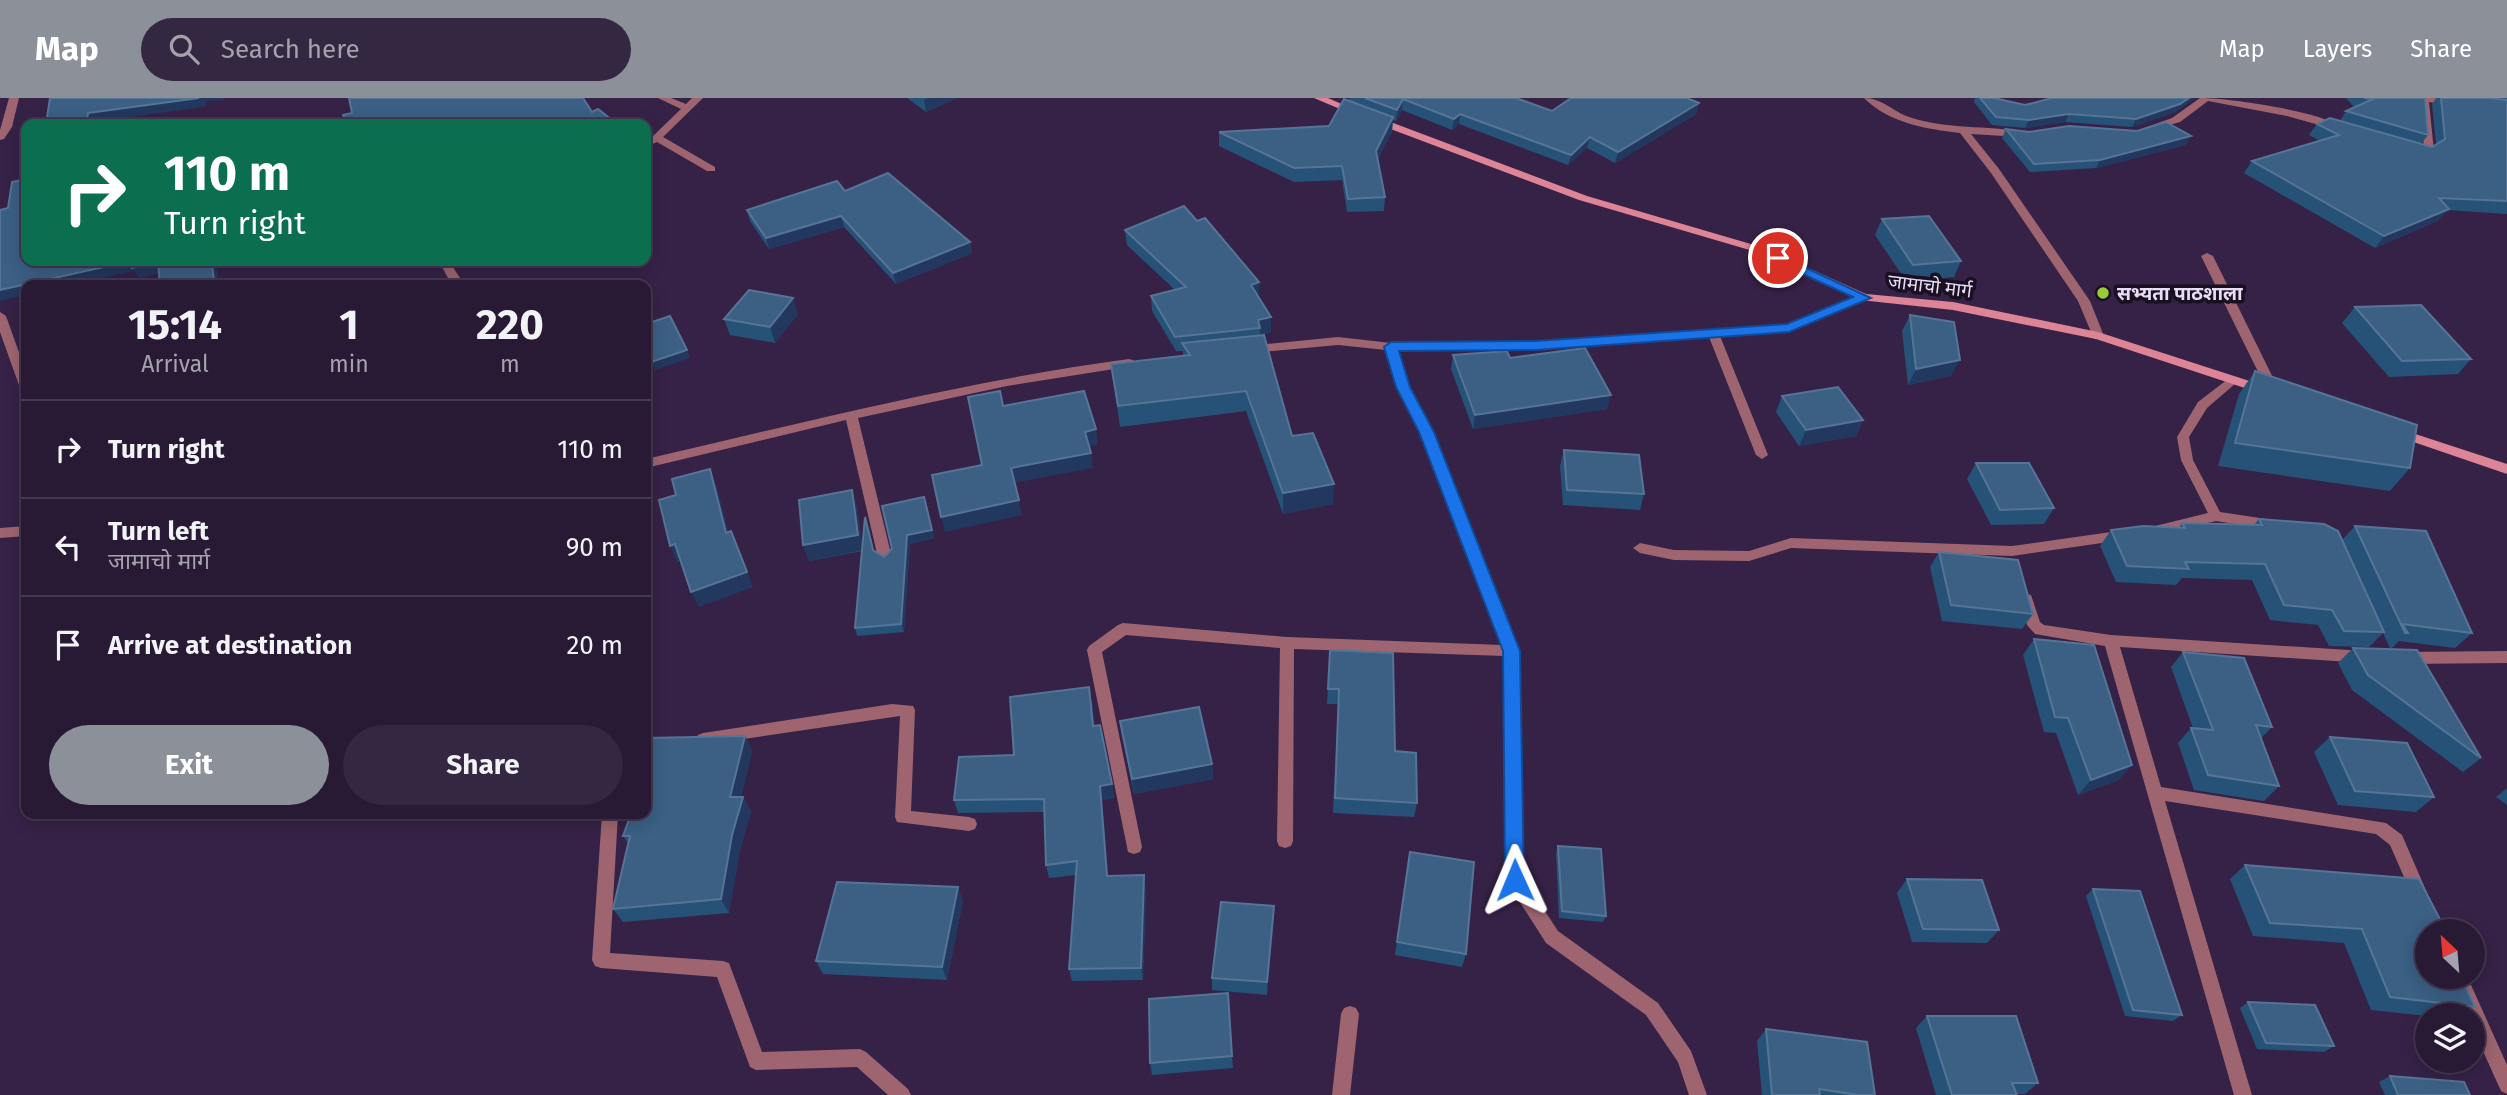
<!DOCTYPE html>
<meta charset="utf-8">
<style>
:root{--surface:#281a35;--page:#342741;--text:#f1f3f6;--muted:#a5a1ad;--line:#443850;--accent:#8c9099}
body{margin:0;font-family:"Fira Sans","Noto Sans Devanagari",sans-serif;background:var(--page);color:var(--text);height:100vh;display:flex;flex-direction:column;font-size:26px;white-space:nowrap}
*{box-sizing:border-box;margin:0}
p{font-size:23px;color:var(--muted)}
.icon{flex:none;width:38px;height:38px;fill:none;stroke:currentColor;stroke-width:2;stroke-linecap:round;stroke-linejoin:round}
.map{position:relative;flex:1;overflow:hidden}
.panel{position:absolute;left:21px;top:182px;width:630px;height:539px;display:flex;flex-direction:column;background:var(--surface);border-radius:14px;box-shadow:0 4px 18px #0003,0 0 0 2px var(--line)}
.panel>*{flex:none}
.banner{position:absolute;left:21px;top:21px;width:630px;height:147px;border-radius:14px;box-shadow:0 4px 18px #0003,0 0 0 2px var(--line);background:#0b6e4f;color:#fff;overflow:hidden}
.needle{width:46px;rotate:334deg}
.fabs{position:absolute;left:2415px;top:821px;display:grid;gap:14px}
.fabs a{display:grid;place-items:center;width:70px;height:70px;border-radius:50%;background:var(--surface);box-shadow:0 4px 18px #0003,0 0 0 2px var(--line);font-size:35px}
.pin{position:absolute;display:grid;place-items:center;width:60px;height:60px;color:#fff;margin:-30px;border:4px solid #fff;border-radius:50%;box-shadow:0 2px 7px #0007}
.me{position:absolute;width:77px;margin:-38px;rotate:359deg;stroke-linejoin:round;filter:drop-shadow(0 0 5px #0008)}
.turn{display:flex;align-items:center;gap:24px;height:147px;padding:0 28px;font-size:32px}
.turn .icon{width:91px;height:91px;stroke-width:2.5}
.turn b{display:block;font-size:49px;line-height:60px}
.eta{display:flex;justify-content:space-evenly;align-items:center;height:119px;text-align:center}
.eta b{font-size:42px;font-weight:700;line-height:49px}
.action{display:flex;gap:14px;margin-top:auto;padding:14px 28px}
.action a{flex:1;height:80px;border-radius:42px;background:var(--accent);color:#fff;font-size:28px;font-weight:700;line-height:80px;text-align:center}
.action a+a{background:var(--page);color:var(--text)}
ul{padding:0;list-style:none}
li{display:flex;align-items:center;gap:21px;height:98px;padding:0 28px;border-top:2px solid var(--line)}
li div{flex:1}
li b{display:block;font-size:26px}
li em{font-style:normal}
header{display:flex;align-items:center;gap:42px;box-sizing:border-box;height:98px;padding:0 35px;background:var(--accent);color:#fff}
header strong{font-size:33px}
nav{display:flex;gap:38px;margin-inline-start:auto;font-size:24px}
.search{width:490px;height:63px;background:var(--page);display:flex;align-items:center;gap:18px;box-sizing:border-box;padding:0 24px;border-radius:38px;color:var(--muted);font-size:26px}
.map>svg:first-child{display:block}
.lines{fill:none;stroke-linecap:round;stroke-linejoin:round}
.street{fill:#9e6570;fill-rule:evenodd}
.secondary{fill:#dd8496;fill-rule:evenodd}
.wall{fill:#265277}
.shaded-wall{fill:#23385e}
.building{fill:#3b6084;stroke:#567496;stroke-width:2}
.route{fill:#1a73e8;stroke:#114b97;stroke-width:2}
.poi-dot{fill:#98cb37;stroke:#191021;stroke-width:2.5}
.labels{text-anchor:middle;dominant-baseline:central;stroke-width:7;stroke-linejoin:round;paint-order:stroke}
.street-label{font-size:19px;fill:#e9ddf5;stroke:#191021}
.poi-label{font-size:19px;font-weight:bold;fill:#e9ddf5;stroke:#191021;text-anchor:start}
</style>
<header>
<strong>Map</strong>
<div class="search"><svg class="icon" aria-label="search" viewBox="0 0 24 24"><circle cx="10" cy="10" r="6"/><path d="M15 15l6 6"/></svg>Search here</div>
<nav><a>Map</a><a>Layers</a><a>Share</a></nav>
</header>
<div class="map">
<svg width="2507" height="997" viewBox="0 0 2507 997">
<rect width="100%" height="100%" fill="#362247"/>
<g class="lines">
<g class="street">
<path d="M9,0h10l-7,29 -8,12 -4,1v-10z"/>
<path d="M658,0h13l15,6 6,-6h11l-40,39 52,30v4h-8l-50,-29 -11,5v-7l7,-4 28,-27z"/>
<path d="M1864,0c18,0 28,13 45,19 38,13 77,8 116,15v4l-4,1 -50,-3 28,35 91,132 14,35 -2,3h-8l-16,-38 -87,-128 -31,-40c-34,-4 -71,-10 -96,-35z"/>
<path d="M2200,0c30,0 118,13 142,29l-5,3 -50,-14 -79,-15 -28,21 -31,9 -5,-3 28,-10z"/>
<path d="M2419,0h22l17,5 -5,3 -24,-4 5,49c-5,5 -17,5 -22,0l12,-3z"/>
<path d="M2207,155l6,3 67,136 -2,3h-8l-2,-3 -67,-136z"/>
<path d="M439,163h10l11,17 -3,7h-12l3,-7z"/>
<path d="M1864,195l6,4 -2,3 -79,32 -69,4 48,119 -6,4 -6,-4 -47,-118 -173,12 -138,2 11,36 23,45 87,219 4,227 35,53 100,72 33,48 16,44h-18l-11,-33 -32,-47 -100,-72 -37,-58 -2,-5 -2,-224 -211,-7 -1,192 -2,5 -6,2 -6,-2 -2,-5 3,-193 -154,-13 -24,17 40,195 -2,5 -6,2 -6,-2 -41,-202 2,-4 29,-21 5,-2 164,14 215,8 -82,-213 -23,-45 -11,-37 -48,-5 -88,8 -6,-4 2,-3 92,-9 53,6 145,-2 251,-17z"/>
<path d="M0,214l6,4 20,56v20l-6,-4 -20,-56z"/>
<path d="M1129,261l4,1 2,3 -2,3 -126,20 -149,32 34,140 -7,5 -7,-5 -32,-138 -200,48v-9c160,-37 319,-78 483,-100z"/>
<path d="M2232,278l6,4 -2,3 -29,25 -18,29 4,23 27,52 53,8 7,5 -7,5 -57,-9 -64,15 -5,-2 -2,-3 2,-3 61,-15 -27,-53 -4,-23 21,-35z"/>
<path d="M26,428v10l-26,2v-10z"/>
<path d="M2125,432l7,5 -2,4 -118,17 -221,-8 -42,13 -75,-1 -34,-7 -7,-5 7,-5 34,7 75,1 42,-13 221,8z"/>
<path d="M2026,496l5,1 9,27 4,3 67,10 254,16 5,2 2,4 -2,4 -5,2 -245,-16 41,140 225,36 16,12 26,60 -2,5 -6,2 -6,-2 -24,-55 -14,-11 -211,-33 87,294h-18l-129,-449 -70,-12 -8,-9 -8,-26 2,-4z"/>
<path d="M2507,553v12l-104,1 -5,-2 -2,-4 2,-4 5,-2z"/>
<path d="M892,606l21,2 2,4 -4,101 58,6 6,2 2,5 -2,5 -6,2 -72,-9 -2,-5 5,-101 -197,29 -5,-2 -3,-4 3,-4 5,-2z"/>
<path d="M602,716h16l-8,139 113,8 6,2 33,89 98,-3 6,3 42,37 3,6h-23l-31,-28 -101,3 -6,-3 -33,-90 -116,-9 -6,-2 -3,-6z"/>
<path d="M2450,878h17l40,89v29l-6,-3 -28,-62v-14h-6z"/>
<path d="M1350,908l6,2 3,6 -9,81h-18l9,-81 3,-6z"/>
</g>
<g class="secondary">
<path d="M1314,0h14l34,15 -8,2z"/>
<path d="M1372,20h8l207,78 174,51 105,47 87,8 145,30 170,55 2,3 -6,4 -4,-1 -164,-54 -143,-29 -93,-10 -107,-49 -174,-51 -207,-78z"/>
<path d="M2397,330l110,36v10l-114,-39 -2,-3z"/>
</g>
</g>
<g class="wall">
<path d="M907,0h50l-31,14z"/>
<path d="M1349,0h167l36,13 147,-8 -3,11 -81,49 -28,-15 -19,17 -109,-41 -7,6 -50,-20 -6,11 -3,-1 -1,11 -14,28 7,38 -1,14 -37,1 -5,-32 -48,2 -75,-36v-14l110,-6 20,-26z"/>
<path d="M1975,0h19l31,7 151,7 -44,15 -67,-5 -40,6 -33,-3 -18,-23z"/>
<path d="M2346,0h79l3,37 -7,9 11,3 4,-3 -4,-40 4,-6h71v116l-60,-4 -8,10 -64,28 -131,-75 8,-12 68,-20 -11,-6 8,-11 23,-3 6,-10 8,-4z"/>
<path d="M2006,31l180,16 -90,23 -66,4 -28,-34z"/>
<path d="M845,93l125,51 2,11 -76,31 -52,-57 -75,22 -19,-28 -3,-11z"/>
<path d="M1882,121l79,42 -7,16 -48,4 -31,-46z"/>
<path d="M1197,123l62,61v15l12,20v15l-11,3 32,101 41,68 -50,10 -37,-103 -126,16 -9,-63 72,-8v-5h-7l-24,-40 -1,-15 24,-6 -48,-45 -2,-15z"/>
<path d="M2355,209l116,52 -13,15 -69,3 -47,-54z"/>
<path d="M798,216l-23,29 -45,-8 -6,-16z"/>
<path d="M1910,217l41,61 -43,9 -6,-54z"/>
<path d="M1453,257l57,3 97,51 -134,20 -22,-60z"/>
<path d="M2255,273l155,97 -20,23 -172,-25 21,-72z"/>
<path d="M1782,298l81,24 -7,16 -57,10 -23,-34z"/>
<path d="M1564,352l80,44 -4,16 -77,-5 -3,-39z"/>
<path d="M1976,365l78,45 -10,16 -53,1 -24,-46z"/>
<path d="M924,399l10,41 -24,6 -6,88 -47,4 -2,-8 7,-77 -53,10 -6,-16 54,-39 5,41 6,-22 6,26 10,6 8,-8z"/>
<path d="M2259,421l83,21 13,-14 117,107 -17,15 -56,-7 -7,7h-2l-7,-15 -14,14 -40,-1 -11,-21 -48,-5 -18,-40 -70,-2 -6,7 -60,-3 -16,-36 11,-16 68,-2 3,-5 72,2z"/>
<path d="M1939,454l94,62 -11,15 -80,-8 -12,-54z"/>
<path d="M2034,541l85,141 -41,15 -22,-62 -12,-1 -21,-77z"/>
<path d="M2353,550l128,110 -18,14 -111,-82 -14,-27z"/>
<path d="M1330,552l65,101 22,52 -3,14 -81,-4 5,-109h-11z"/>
<path d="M2183,554l89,75 -11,11 18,48 -15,15 -70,-11 -16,-47 13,-15h2l-22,-61z"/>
<path d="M1092,603l2,25 18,58 2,14 -12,2 6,76 38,13 -3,91 -71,1 -3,-12 7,-94 -27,3 -3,-13 -2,-53 -86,1 -4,-13 60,-45z"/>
<path d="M1120,623l92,43 1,15 -79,15 -12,-58z"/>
<path d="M745,638l7,15 -11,46h2l8,15 -11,37 -11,64 -106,9 -10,-13 15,-66 -5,-7z"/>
<path d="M2330,639l104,60 -18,15 -78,-7 -24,-53z"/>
<path d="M2507,690v17l-11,-8z"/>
<path d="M1558,748l48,70 -3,6 -44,-4 -3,-65z"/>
<path d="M1410,754l56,102 -4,13 -67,-12z"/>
<path d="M2245,767l182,66 48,76 -14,8h-34v1l-56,-6 -27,-67 -91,-7 -23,-57z"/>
<path d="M1907,781l92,51 -12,13 -75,-1 -15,-49z"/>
<path d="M2093,791l89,126 -9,6 -48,-5 -39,-120z"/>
<path d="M963,802l-16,80 -124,-6 -7,-13z"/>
<path d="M1274,808l-7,89 -55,-5v-12z"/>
<path d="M2248,904l86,44 -10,6 -67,-3 -17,-41z"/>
<path d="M1927,918l111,67 -13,11 -89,1 -20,-67z"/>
<path d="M1766,931l109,66h-113l-5,-54z"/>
<path d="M1232,958l1,12 -81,7 -2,-12z"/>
<path d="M2390,978l80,19h-85l-6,-13z"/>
</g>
<g class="shaded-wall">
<path d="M199,0h25v2l-17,1 -3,6 -110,15v2h-8l2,-11z"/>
<path d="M929,0h28l-31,14 -2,-12z"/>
<path d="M2189,0h6l-19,14 -44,15 4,-8z"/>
<path d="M1403,1l-1,11 -6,11 1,-11z"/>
<path d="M1699,5l-3,11 -81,49 3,-11z"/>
<path d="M1460,16l-1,10 -7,6 2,-11z"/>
<path d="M2069,16l-4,8 -40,6 4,-8z"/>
<path d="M1393,19l-1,14 -17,33 1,-13z"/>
<path d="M2191,38l-5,9 -90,23 4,-8z"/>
<path d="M1590,39l-3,11 -19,17 3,-10z"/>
<path d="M2449,111l-10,11 -64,28 9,-12z"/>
<path d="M841,118l3,11 -75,22 -3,-11z"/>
<path d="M970,144l2,11 -76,31 -3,-11z"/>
<path d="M131,163l27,1 7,10 -26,6 -5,-7 -64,14h-44v10l-26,6v-11z"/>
<path d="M211,163h4l5,24h-5z"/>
<path d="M1259,184v15l-8,3v-15z"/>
<path d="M793,200l5,16 -23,29 -5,-16z"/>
<path d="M1271,219v15l-11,2v-6l-2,-8z"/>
<path d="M687,252l3,8 -35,12 -4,-8z"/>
<path d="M1960,262l-9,16 -43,9 8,-16z"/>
<path d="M1611,297l-4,14 -134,20 2,-14z"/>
<path d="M1863,322l-7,16 -57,10 7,-16z"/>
<path d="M1096,331l2,15 -11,3 -2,-15z"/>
<path d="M1091,355l2,15 -79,15 -3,-15z"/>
<path d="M710,371l6,15 17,65 -7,-16z"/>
<path d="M1334,386l-1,20 -50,10v-21z"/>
<path d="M852,392l5,16 6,44 -54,11 -6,-16z"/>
<path d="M924,399l10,41 -24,6 -6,88 -3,-8 6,-89z"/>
<path d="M1019,402l3,15 -77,17 -4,-15z"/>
<path d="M731,433l22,56 -54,20 -8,-15z"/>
<path d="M675,446l8,16 -6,2 -7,-16z"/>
<path d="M745,638l7,15 -14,60 -8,-14z"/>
<path d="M1212,666l1,15 -79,15 -2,-15z"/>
<path d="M2132,667l-13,15 -41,15 13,-15z"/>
<path d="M1112,686l2,14 -12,2 7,89 -2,-13 -7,-90z"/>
<path d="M743,699l8,15 -11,37 -11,64 -8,-14 11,-64z"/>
<path d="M1144,777l2,14 -3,91 -2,-12z"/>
<path d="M958,789l5,13 -16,80 -5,-13z"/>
<path d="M1274,808v13l-7,76v-13z"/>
</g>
<g class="building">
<path d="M50,0h149l-111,15 -2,11h-40z"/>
<path d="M349,0h234l9,14 6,-3 19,15h-270l-4,-9 9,-2z"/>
<path d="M1365,0h151l36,13 19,-13h116l12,5 -81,49 -28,-15 -19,18 -111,-41 -6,5 -51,-20 -6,11z"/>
<path d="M1980,0h14l31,7 27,-7h137l-9,6 -44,15 -67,-5 -40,6 -33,-3z"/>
<path d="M2364,0h61l3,37 -82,-24 27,-12z"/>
<path d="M2441,0h48l18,2v101l-68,-3 10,11 -65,27 -132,-75 87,-26 -22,-11 13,-6 102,29 13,-8z"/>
<path d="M1344,1l49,18 -17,34 9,46 -37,2 -6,-33 -48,2 -75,-36 110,-6z"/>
<path d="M2166,24l25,14 -91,24 -66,4 -28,-35 23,3 40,-6 68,5z"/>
<path d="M888,75l82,69 -77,31 -52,-57 -75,22 -19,-28 90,-29 8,10z"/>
<path d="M26,81v82h105l-131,29v-80l8,-2 4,-26z"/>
<path d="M1184,108l13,15 8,-3 54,64 -8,3 20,32 -13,3 2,8 -85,9 -24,-41 35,-9 -61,-57z"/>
<path d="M1929,118l32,45 -48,4 -31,-46z"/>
<path d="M133,163h78l4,24h-55l-2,-23 -26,6z"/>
<path d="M749,192l44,8 -23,29 -46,-8z"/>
<path d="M2421,207l50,54 -69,2 -47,-54z"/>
<path d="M1910,217l44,7 6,38 -44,9z"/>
<path d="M670,218l17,34 -36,12 -5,-12v-26z"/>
<path d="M1264,237l28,101 21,-3 21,51 -51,9 -37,-102 -128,15 -7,-42 79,-9 -8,-12z"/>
<path d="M1585,250l26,47 -136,20 -22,-60 54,-4 3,7z"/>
<path d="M2255,273l162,54 -7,43 -175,-25z"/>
<path d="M1838,289l25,33 -57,10 -24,-34z"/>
<path d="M1000,293l3,15 81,-15 12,38 -11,3 6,21 -80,15 8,32 -78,17 -9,-42 50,-10 -14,-68z"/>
<path d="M1564,352l75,5 5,39 -77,-4z"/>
<path d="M1976,365h53l25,45 -54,2z"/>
<path d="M710,371l16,64 5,-2 16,41 -56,20 -16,-48 -5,2 -11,-46 17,-5 -4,-16z"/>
<path d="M852,392l6,45 -55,10 -4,-45z"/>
<path d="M924,399l8,33 -25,5 -6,89 -46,4 10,-111 8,33 11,7 8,-8 -10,-43z"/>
<path d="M2259,421l65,5 14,7 46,101 -40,-1 -12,-21 -48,-5 -19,-41 -80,-2 4,7 -62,-3 -16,-36 32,-4 42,2 -3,-5 80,2z"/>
<path d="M2355,428l71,5 46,102 -70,-9 6,9h-3z"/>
<path d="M1939,454l79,8 15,54 -82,-9z"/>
<path d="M2034,541l60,6 38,120 -41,15 -23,-62 -13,-1z"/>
<path d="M2353,550l64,2 64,108 -113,-83z"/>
<path d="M1330,552l63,3 2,98 21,2 1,50 -82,-5 4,-109h-11z"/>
<path d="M2183,554l61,6 28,69 -16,-2 23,61 -71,-11 -17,-47 22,2z"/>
<path d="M1089,589l4,39 7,-1 12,59 -12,2 7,90 37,-1 -3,93 -72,1 8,-108 -31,4 -2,-66 -90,1 5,-43 55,-2 -4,-58z"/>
<path d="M1199,609l13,57 -80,15 -12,-58z"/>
<path d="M745,638l-15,61h13l-11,38 -11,64 -108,10 17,-73h-7l8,-22h15v-76z"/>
<path d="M2330,639l77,6 27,54 -79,-6z"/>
<path d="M1558,748l43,3 5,67 -44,-5z"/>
<path d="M1410,754l64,10 -8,92 -69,-12z"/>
<path d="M2245,767l174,14 27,52h-19v45h34l14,31 -85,-10 -28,-68 -92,-6z"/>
<path d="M1907,781l75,1 17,50 -76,-1z"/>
<path d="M837,784l121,5 -16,80 -126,-6z"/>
<path d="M2093,791l47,2 42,124 -49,-5z"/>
<path d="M1221,804l53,4 -7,76 -55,-4z"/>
<path d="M1228,895l4,63 -82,7 -1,-64z"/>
<path d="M2248,904l67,3 19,41 -68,-3z"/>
<path d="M1927,918h89l22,67h-26l5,12h-65z"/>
<path d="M1766,931l101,13 8,53h-17l-39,-6 1,6h-48z"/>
<path d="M2390,978l74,6 6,13h-72z"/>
</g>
<path class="route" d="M1778,157l93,43 -82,34 -253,18 -137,1 11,36 24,45 86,219 4,229 -3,6 -6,3 -7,-3 -3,-6 -2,-229 -84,-219 -23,-45 -12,-40 7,-5 145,-1 251,-17 66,-27 -79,-36 -2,-3z"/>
<circle class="poi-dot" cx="2103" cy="195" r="7"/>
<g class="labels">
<g class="street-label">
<text transform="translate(1930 188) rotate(7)">जामाचो मार्ग</text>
</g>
<g class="poi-label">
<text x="2117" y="195">सभ्यता पाठशाला</text>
</g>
</g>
</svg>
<div class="fabs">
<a><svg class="needle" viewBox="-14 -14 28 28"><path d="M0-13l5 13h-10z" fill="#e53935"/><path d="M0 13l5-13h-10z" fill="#a5a1ad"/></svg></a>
<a><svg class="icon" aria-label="layers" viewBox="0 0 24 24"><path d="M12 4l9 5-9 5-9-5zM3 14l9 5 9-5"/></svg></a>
</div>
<div class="pin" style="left:1778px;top:160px;background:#d93025"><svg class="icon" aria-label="arrive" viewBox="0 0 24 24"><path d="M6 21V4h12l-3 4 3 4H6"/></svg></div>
<svg class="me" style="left:1515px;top:782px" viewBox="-20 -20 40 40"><path d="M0-17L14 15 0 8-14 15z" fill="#1a73e8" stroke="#fff" stroke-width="4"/></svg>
<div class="banner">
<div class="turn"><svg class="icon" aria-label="right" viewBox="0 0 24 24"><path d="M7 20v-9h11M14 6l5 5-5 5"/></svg><div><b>110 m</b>Turn right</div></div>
</div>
<section class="panel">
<div class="eta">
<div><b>15:14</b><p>Arrival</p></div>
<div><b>1</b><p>min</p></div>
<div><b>220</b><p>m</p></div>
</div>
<ul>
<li><svg class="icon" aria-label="right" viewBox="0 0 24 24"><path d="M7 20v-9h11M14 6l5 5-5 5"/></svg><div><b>Turn right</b></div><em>110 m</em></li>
<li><svg class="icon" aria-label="left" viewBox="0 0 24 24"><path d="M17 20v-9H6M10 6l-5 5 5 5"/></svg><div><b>Turn left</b><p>जामाचो मार्ग</p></div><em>90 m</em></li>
<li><svg class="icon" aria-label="arrive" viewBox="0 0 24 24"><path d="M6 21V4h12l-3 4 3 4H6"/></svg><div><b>Arrive at destination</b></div><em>20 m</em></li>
</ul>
<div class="action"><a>Exit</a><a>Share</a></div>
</section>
</div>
